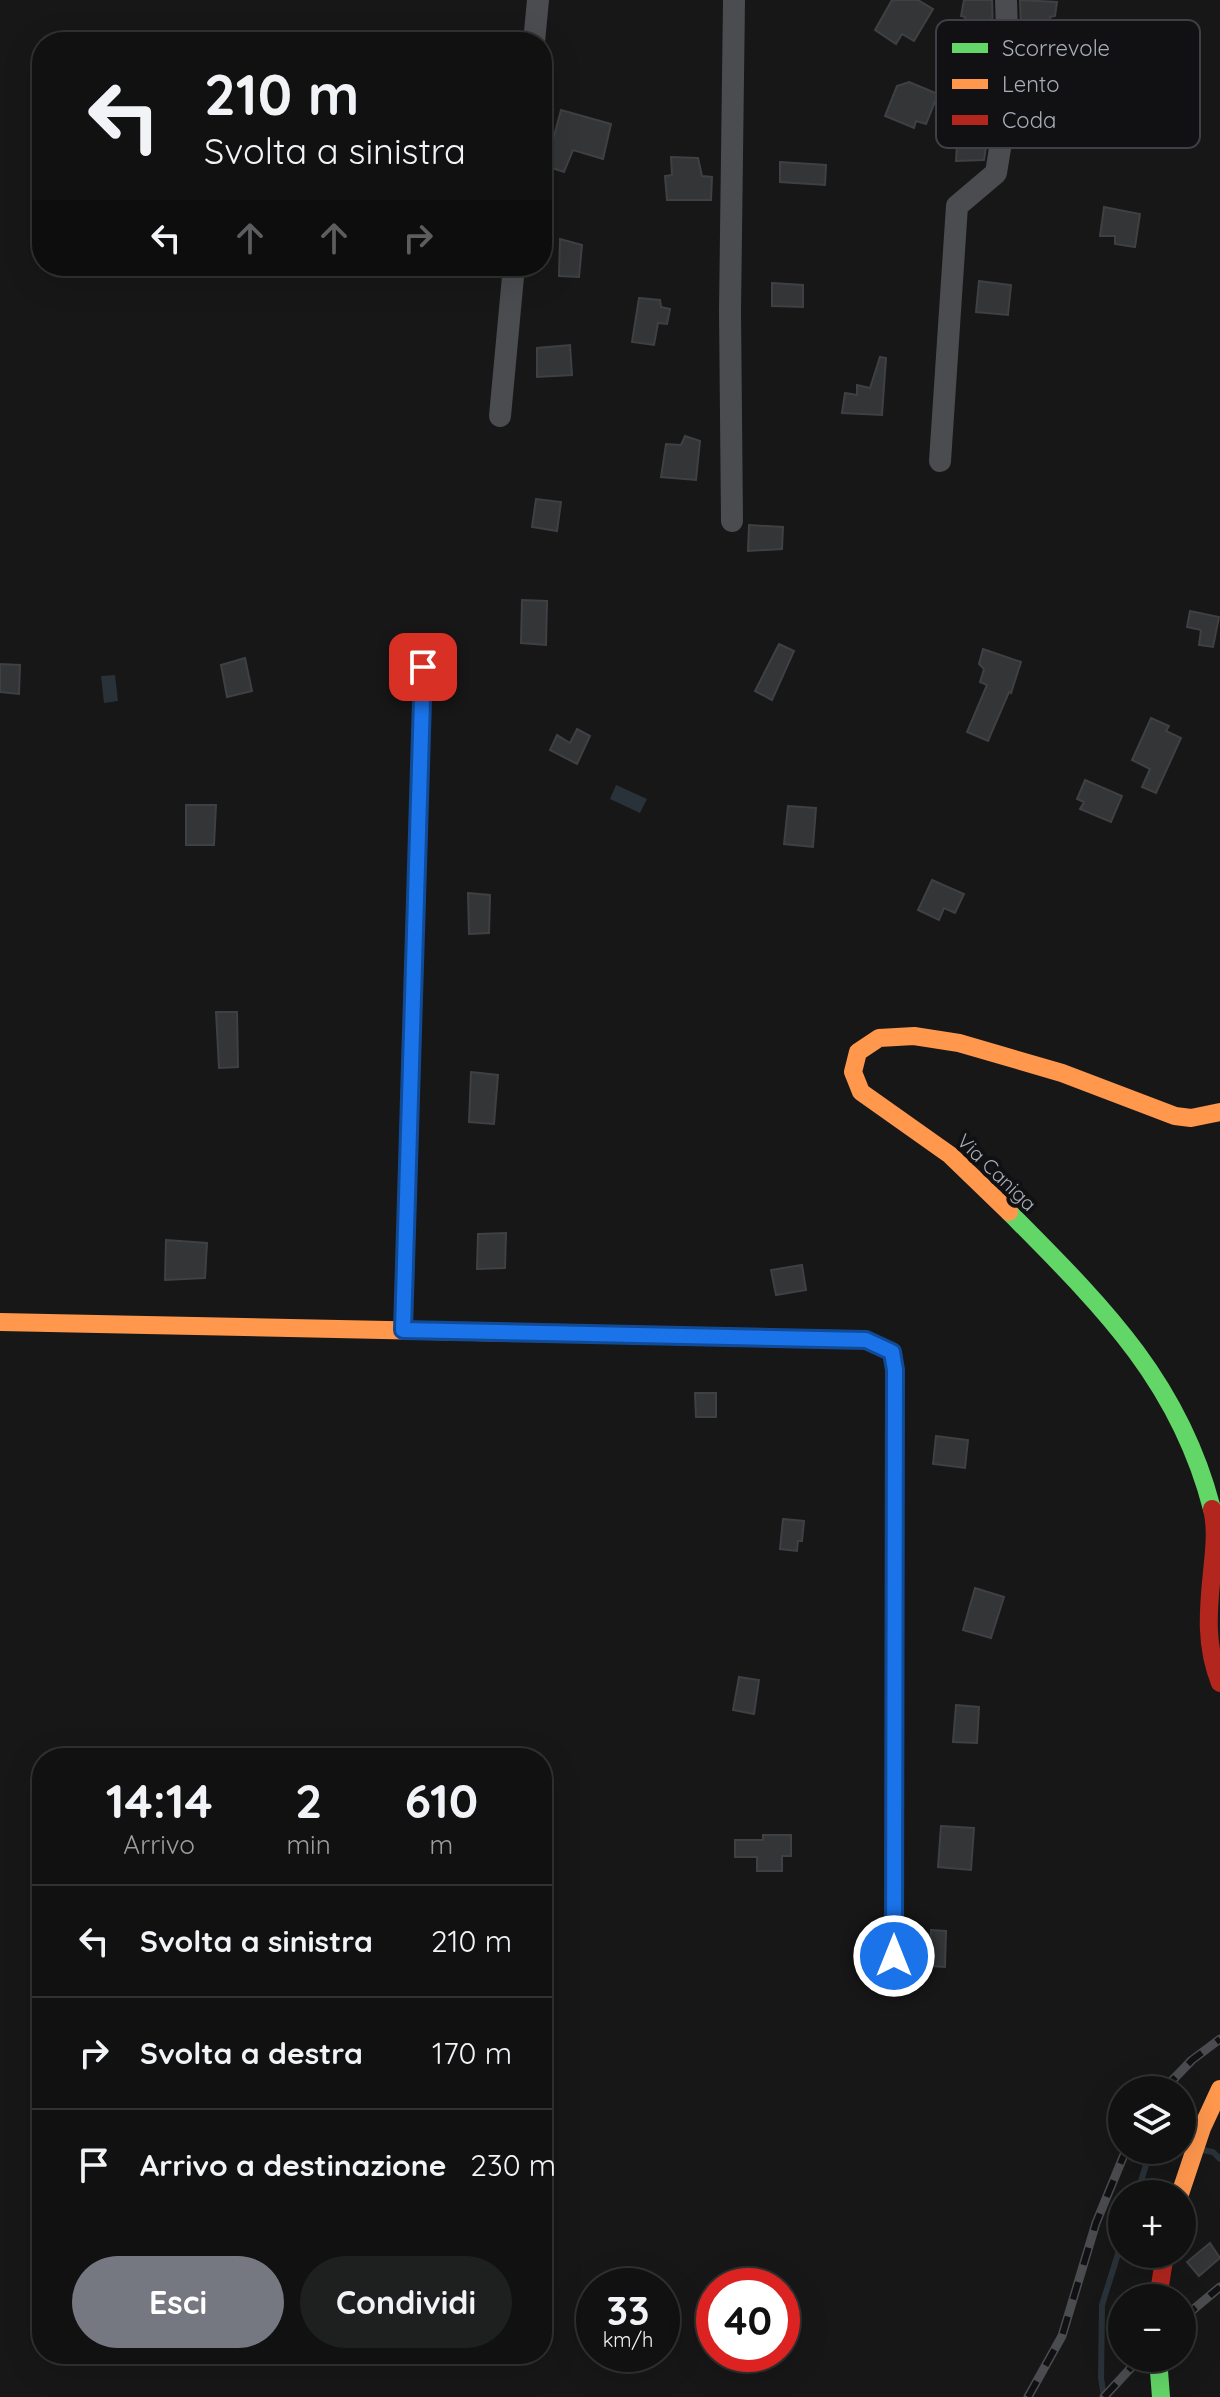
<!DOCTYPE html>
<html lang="it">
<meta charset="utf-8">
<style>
:root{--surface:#111;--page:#1e1f1f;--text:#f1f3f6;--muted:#9c9d9f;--line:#303131;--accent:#757880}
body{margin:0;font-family:Quicksand,sans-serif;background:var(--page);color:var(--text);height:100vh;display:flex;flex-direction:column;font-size:30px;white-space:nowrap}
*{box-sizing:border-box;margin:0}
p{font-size:26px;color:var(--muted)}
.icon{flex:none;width:44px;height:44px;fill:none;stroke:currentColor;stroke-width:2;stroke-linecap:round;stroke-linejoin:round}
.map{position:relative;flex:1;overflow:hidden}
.sheet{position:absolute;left:32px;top:1748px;width:520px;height:616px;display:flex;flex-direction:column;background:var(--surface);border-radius:32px;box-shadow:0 8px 32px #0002,0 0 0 2px var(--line)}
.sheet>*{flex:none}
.banner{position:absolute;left:32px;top:32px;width:520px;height:244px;border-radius:32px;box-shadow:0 8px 32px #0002,0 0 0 2px var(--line);background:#111;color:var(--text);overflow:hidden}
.buttons{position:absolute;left:1108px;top:2076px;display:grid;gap:16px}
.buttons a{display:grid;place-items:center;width:88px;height:88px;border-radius:50%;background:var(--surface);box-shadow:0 8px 32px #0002,0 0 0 2px var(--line);font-size:40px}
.speed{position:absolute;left:576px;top:2268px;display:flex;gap:16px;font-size:40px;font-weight:700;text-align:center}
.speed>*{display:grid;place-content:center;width:104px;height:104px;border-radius:50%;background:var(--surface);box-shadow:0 8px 32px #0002,0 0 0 2px var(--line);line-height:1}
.speed small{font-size:20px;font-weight:400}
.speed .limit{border:12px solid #d22;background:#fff;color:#111}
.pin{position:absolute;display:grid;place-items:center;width:68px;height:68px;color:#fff;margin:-34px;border-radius:16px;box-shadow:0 4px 12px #0006}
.me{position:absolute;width:88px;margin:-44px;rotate:0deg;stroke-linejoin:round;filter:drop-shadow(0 0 6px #0008)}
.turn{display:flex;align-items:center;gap:28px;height:168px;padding:0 40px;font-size:36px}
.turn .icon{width:104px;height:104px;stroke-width:2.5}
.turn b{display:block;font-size:56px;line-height:68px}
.lanes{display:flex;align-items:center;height:76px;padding:0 40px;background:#0003;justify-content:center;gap:40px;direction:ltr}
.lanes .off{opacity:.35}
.eta{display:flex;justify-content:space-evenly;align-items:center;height:136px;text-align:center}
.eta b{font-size:48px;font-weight:700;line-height:56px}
.primary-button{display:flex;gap:16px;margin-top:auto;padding:16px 40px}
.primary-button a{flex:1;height:92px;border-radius:48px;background:var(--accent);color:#fff;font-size:32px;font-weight:700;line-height:92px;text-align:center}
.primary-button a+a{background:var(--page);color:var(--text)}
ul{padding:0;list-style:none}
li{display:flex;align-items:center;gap:24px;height:112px;padding:0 40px;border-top:2px solid var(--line)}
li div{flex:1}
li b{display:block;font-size:30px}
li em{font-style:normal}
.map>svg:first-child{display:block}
.water{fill:#2a3239}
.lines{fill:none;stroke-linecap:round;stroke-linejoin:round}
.stream{stroke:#2a3239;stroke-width:6}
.building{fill:#343537;stroke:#3f4043;stroke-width:2}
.street{stroke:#4b4c50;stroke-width:22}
.fast{stroke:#63d668;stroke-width:18}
.slow{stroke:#ff974d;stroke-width:18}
.jam{stroke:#b3261e;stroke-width:18}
.rail-casing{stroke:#4b4c4f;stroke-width:9}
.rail{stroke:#111113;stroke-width:6;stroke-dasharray:18;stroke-linecap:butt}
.route-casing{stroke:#114b97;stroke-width:20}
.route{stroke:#1a73e8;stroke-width:14}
.labels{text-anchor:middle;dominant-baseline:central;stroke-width:8;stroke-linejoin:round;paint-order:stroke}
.street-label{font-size:20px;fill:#a8adb8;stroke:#111113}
.key{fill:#111113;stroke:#3e4045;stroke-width:2}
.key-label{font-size:22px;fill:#a8adb8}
</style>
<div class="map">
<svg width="1220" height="2397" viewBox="0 0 1220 2397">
<rect width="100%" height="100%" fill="#171717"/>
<g class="water">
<path d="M115,675l3,26 -14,2 -3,-27z"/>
<path d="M616,785l31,14 -7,14 -30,-14z"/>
</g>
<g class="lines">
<g class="stream">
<path d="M1203,2150l10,2 7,7"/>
<path d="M1137,2194l9,-29 18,-15"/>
<path d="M1104,2397l-3,-19 1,-73 20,-64"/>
</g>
</g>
<g class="building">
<path d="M892,0h26l15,9 -19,32 -12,-7 -6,10 -21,-14z"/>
<path d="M964,0h28l1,32 -10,16 -20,-2 2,-29 -4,-1z"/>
<path d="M1020,0l37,2 -2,14 -5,1v27l-11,-2 -4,20 -13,-3z"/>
<path d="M909,82l29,12 -12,30 -10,-3 -2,7 -29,-12 12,-30z"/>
<path d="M561,110l50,14 -8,35 -30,-9 -9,22 -18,-6z"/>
<path d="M959,111l32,3 -7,46 -28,1z"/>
<path d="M671,157l27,1 4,18 10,1 -1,23h-44l-2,-24 7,-1z"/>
<path d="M780,162l46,3 -1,20 -45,-3z"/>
<path d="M1104,207l36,7 -5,33 -20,-3v-8h-15z"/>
<path d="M560,239l22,6 -3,32 -20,-1z"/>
<path d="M979,281l32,4 -3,30 -32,-3z"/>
<path d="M772,283l31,2v22l-31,-1z"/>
<path d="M639,298l21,2 1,7 9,2 -3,15 -9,-1 -4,22 -22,-3z"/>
<path d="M570,345l2,30 -35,2v-29z"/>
<path d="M880,357l6,1 -4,57 -40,-2 3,-20 12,2v-10l13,3z"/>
<path d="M685,436l15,5 -4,39 -35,-3 5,-33 15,1z"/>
<path d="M536,499l25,3 -4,29 -25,-4z"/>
<path d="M749,525l34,2 -1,22 -34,2z"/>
<path d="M522,600l25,1 -1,44 -25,-2z"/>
<path d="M1190,611l29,6 -6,30 -14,-2 2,-15 -14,-3z"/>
<path d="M779,644l15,7 -22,49 -17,-9z"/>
<path d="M983,649l38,13 -10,31 -2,-1 -21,49 -21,-9 20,-47 -7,-3 4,-13 -5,-5z"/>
<path d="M245,658l7,33 -25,6 -6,-32z"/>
<path d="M0,664l20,1 -1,29 -19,-2z"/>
<path d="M1151,718l18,8 -3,5 15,7 -25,55 -14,-6 8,-18 -18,-9z"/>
<path d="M577,729l13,7 -13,28 -27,-14 7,-15 13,8z"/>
<path d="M1085,780l37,16 -11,26 -31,-13 4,-7 -7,-3z"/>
<path d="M186,805h30l-2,40h-28z"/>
<path d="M788,806l28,2 -3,39 -29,-3z"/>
<path d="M932,880l32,14 -9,19 -11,-5 -5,12 -21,-10z"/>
<path d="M468,893l22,2 -1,38 -20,1z"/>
<path d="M216,1012h21l1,55 -19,1z"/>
<path d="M471,1072l27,3 -4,49 -25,-2z"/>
<path d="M506,1233l-1,35 -28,1 1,-35z"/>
<path d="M166,1240l41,3 -2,35 -40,2z"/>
<path d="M802,1265l4,25 -30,5 -5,-25z"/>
<path d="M695,1393h21v24h-20z"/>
<path d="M936,1436l32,4 -3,28 -32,-4z"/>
<path d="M783,1519l21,2 -2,20h-4l-1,10 -17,-2z"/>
<path d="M975,1588l29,9 -13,41 -28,-8z"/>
<path d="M739,1677l20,3 -5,34 -21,-4z"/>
<path d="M956,1705l23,2 -2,36 -24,-1z"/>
<path d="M941,1826l33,2 -3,42 -33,-3z"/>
<path d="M763,1835h28v21h-9v15h-25v-14h-22v-17h28z"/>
<path d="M931,1930l15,1 -1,36 -15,-1z"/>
<path d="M1210,2243l10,15 -21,18 -12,-14z"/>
</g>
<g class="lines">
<g class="street">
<path d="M534,42l4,-42"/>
<path d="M500,416l14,-150"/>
<path d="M940,461l17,-255 39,-33 13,-80 -3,-93"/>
<path d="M732,521l-2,-210 4,-311"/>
</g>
<g class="fast">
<path d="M413,993l10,-326"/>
<path d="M1009,1212c91,92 170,168 203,297"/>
<path d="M672,1336l194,4 26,12 3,18v155"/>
<path d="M1158,2358l3,39"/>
</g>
<g class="slow">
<path d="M1009,1212l-59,-57 -89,-63 -8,-20 5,-20 21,-14 35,-2 45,7 103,30 113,43 16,2 29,-6"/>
<path d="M0,1322l672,14"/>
<path d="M894,1984l1,-459"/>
<path d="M1180,2194l22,-66 18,-39"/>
</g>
<g class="jam">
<path d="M403,1330l10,-337"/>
<path d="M1212,1509c5,20 2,43 0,63 -4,39 -7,74 8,111"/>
<path d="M1158,2298l7,-44"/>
</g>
<defs>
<g id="rail">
<path d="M1163,2090l29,-30 28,-21"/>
<path d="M1182,2319l38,-32"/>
<path d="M1028,2397l34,-61 34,-113 30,-73"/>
<path d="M1104,2397l36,-39"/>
</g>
</defs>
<use href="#rail" class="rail-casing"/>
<use href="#rail" class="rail"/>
</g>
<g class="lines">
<defs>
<path id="route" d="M423,667l-20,663 463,10 26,12 3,18 -1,586"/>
</defs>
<use href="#route" class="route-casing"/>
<use href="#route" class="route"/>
</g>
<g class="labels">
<g class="street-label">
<text transform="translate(997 1172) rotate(44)">Via Caniga</text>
</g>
</g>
<rect x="936" y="20" width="264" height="128" rx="12" class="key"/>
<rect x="952" y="43" width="36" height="10" fill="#63d668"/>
<rect x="952" y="79" width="36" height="10" fill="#ff974d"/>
<rect x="952" y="115" width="36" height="10" fill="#b3261e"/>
<g class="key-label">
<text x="1002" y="56">Scorrevole</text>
<text x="1002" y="92">Lento</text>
<text x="1002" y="128">Coda</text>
</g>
</svg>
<div class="buttons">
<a><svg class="icon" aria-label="layers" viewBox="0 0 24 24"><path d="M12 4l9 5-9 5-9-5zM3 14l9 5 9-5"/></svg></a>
<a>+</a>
<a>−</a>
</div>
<div class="speed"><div>33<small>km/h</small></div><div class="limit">40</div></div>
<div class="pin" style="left:423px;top:667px;background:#d93025"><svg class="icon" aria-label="arrive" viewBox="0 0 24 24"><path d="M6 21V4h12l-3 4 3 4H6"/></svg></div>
<svg class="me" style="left:894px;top:1956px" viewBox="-20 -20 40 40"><circle r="17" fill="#1a73e8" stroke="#fff" stroke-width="3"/><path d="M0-11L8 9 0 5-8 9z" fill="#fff"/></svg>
<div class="banner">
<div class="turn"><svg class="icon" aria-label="left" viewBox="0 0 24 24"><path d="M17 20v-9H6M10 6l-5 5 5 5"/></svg><div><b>210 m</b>Svolta a sinistra</div></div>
<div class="lanes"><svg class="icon" aria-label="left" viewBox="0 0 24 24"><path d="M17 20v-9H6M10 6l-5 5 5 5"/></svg><svg class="icon off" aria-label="ahead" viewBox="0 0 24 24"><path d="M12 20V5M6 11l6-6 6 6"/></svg><svg class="icon off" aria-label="ahead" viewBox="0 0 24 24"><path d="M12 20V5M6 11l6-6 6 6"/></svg><svg class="icon off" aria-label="right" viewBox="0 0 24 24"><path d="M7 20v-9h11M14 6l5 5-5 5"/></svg></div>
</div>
<section class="sheet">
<div class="eta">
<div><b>14:14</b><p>Arrivo</p></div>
<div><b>2</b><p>min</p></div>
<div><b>610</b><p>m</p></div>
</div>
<ul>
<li><svg class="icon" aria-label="left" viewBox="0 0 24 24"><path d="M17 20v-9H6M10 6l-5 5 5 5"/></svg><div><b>Svolta a sinistra</b></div><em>210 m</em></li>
<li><svg class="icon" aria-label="right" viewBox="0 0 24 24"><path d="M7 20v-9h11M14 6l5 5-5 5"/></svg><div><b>Svolta a destra</b></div><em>170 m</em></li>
<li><svg class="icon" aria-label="arrive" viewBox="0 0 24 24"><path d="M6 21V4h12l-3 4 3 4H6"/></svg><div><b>Arrivo a destinazione</b></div><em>230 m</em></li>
</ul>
<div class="primary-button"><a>Esci</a><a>Condividi</a></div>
</section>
</div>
